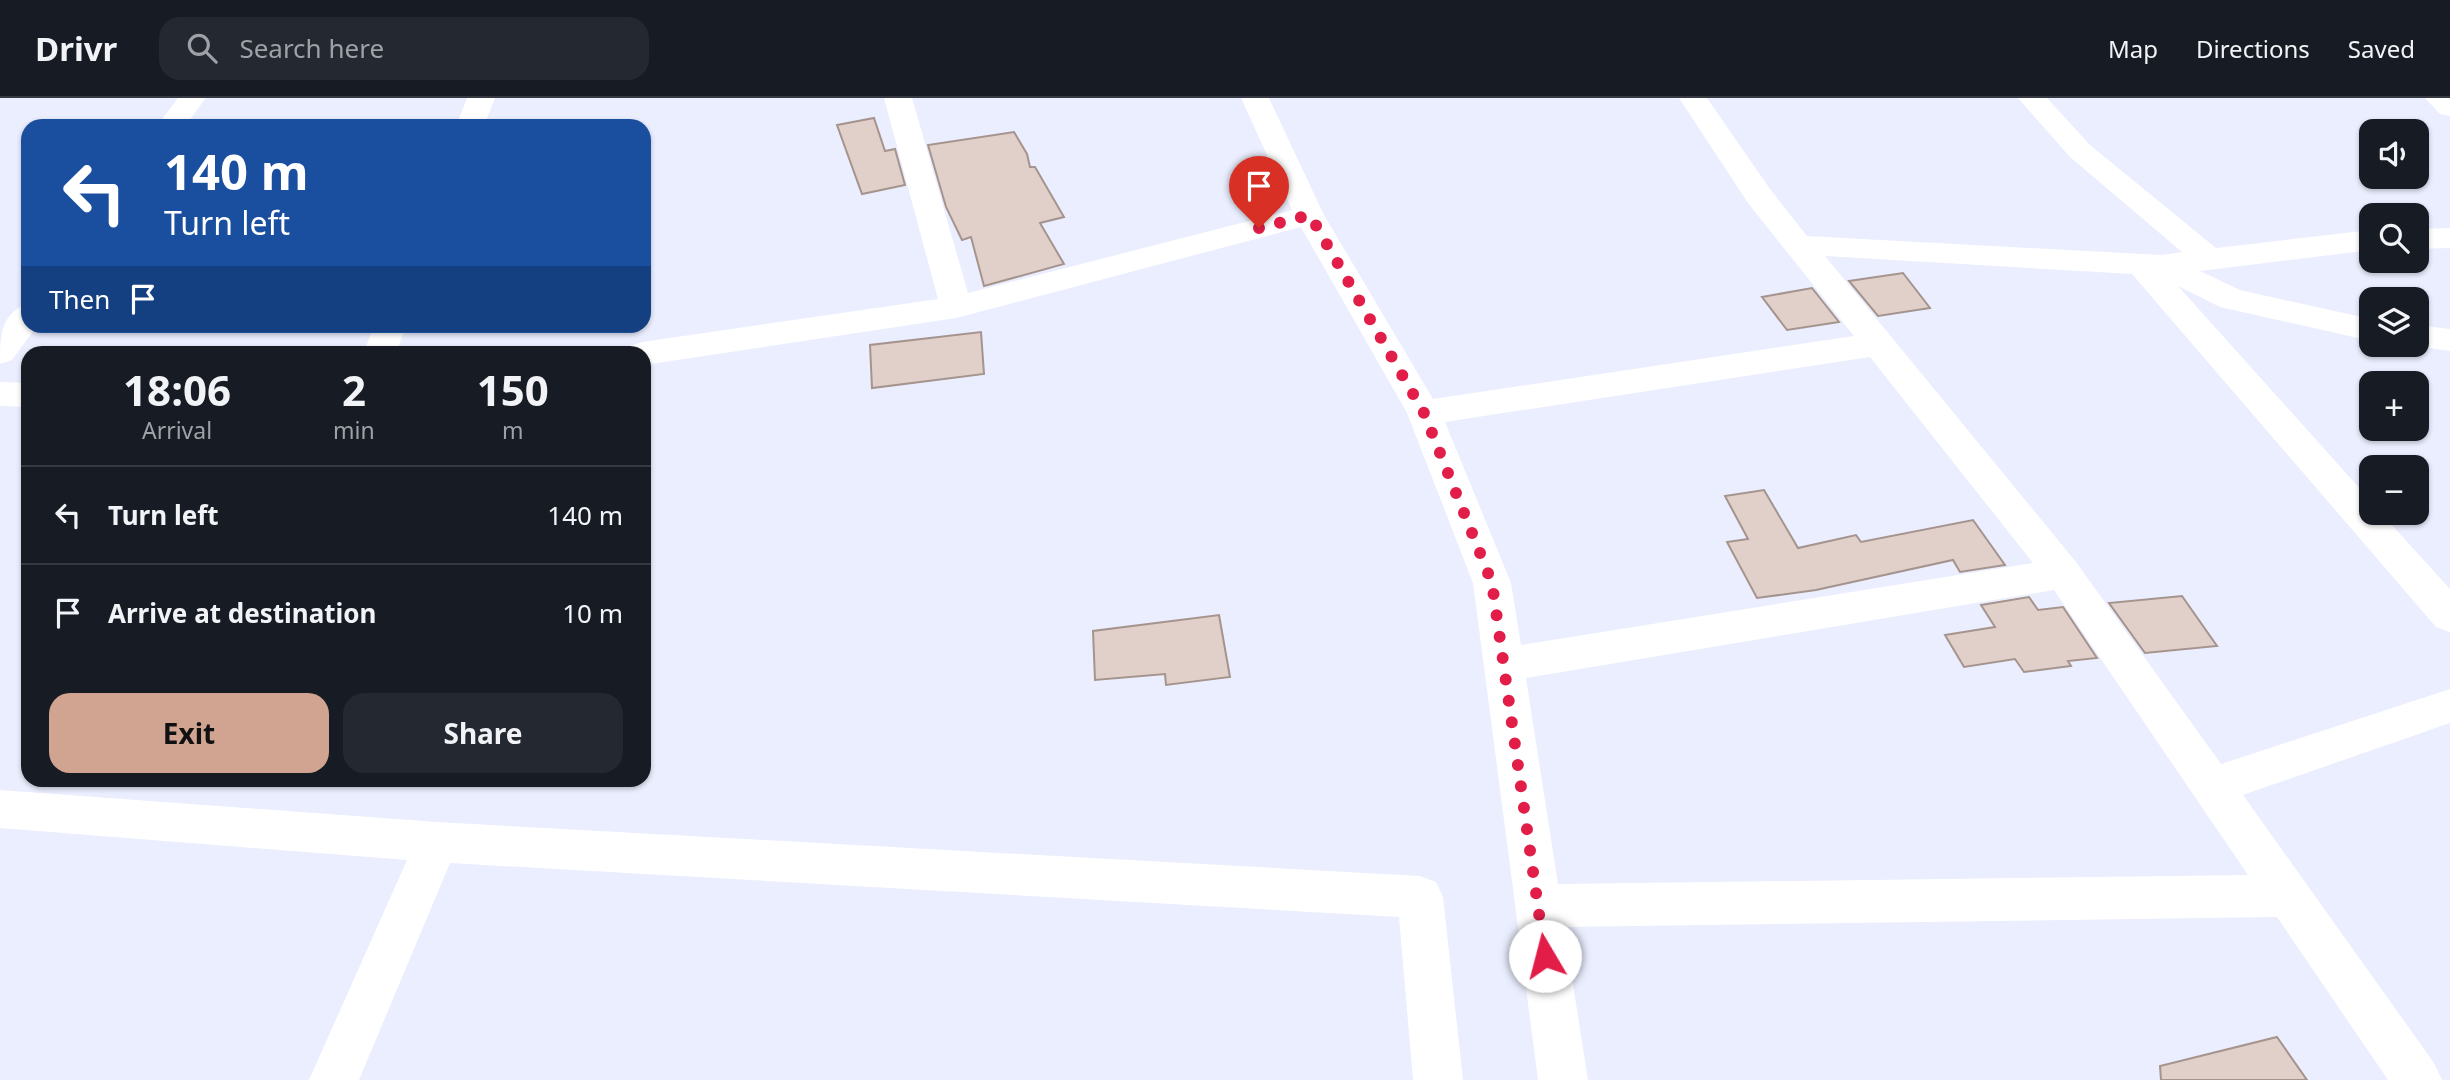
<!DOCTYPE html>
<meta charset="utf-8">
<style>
:root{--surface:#171b24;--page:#242831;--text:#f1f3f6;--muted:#9ea1a6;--line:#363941;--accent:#d1a491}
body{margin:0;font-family:"Noto Sans",sans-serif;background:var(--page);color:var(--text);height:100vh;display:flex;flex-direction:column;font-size:26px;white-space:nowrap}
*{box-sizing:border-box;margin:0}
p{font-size:23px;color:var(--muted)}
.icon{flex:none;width:38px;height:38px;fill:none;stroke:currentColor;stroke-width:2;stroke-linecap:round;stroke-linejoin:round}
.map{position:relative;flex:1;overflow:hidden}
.drawer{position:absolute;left:21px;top:248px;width:630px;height:441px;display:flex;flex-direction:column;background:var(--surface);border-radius:21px;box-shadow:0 2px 5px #0004}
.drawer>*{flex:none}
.guide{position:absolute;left:21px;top:21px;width:630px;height:214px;border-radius:21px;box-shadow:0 2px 5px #0004;background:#1a4fa0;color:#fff;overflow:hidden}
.fabs{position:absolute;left:2359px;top:21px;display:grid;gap:14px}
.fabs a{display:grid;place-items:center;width:70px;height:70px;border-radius:14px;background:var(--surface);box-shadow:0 2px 5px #0004;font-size:35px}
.pin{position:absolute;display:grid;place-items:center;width:60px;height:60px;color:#fff;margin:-72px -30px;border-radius:50% 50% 50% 0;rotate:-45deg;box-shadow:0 0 7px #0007}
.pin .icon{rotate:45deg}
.me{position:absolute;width:77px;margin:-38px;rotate:352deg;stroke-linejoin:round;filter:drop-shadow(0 0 5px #0008)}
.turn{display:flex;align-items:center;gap:24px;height:147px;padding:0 28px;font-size:32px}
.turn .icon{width:91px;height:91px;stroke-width:2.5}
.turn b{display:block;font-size:49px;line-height:60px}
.then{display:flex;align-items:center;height:66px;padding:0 28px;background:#0003;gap:14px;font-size:26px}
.eta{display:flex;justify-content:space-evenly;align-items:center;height:119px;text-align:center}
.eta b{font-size:42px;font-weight:700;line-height:49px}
.button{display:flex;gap:14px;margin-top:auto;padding:14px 28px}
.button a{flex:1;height:80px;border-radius:21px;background:var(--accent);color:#111;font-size:28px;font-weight:700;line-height:80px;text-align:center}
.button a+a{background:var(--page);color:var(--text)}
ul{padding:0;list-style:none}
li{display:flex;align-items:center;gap:21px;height:98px;padding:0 28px;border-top:2px solid var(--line)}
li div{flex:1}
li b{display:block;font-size:26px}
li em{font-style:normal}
header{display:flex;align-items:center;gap:42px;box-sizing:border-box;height:98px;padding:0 35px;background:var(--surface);border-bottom:2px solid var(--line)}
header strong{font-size:33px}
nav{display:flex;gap:38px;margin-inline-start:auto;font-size:24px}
.search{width:490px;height:63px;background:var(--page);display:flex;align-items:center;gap:18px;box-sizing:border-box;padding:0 24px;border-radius:21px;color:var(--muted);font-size:26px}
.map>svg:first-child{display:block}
.building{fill:#e1cfc9;stroke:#a5948e;stroke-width:2}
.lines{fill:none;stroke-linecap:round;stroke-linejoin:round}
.minor{fill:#fff;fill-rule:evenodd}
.route{stroke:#e11d48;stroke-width:12;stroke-dasharray:0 21.6}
</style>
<header>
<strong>Drivr</strong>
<div class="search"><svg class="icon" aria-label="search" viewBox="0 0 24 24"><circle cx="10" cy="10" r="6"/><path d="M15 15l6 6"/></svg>Search here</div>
<nav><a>Map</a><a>Directions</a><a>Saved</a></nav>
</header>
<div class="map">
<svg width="2450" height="982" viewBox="0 0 2450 982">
<rect width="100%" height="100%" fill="#eaeefe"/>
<g class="building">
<path d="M874,20l11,33 10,-2 10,36 -43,9 -25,-69z"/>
<path d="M1014,34l13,22 3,13h5l29,50 -24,6 24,41 -80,22 -13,-49 -9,3 -16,-33 -18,-62z"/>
<path d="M1903,175l27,35 -52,8 -29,-35z"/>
<path d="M1812,190l27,34 -52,8 -25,-33z"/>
<path d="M981,234l3,42 -112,14 -2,-43z"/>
<path d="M1764,392l34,58 58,-13 5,7 112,-22 32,45 -45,7 -7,-12 -137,30 -59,8 -30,-56 21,-3 -23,-43z"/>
<path d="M2182,498l35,50 -72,7 -36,-50z"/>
<path d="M2029,499l9,13 25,-3 34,51 -29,3 3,5 -47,6 -9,-13 -51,8 -19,-32 50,-8 -14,-22z"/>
<path d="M1219,517l11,62 -64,8 -1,-11 -70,6 -2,-49z"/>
<path d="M2277,939l30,43h-146l-1,-14z"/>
</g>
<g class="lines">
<g class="minor">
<path d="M178,0h28l-21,28h-28z"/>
<path d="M467,0h28l-11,28h-28z"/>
<path d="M884,0h28l56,195 324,-83 -51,-112h28l55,117 109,184 421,-63 -106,-133 -69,-105h28l63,91 37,47 355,19 20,-3 -112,-95 -52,-59h29l43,47 126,103 155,-18v20l-171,21 40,19 131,29v22l-151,-34 -42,-21 193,215v12h10l69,76v43l-14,-5 -304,-353 -307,-18 251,306 145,202 229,-75v34l-207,72 191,268 8,17h-54l-111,-163 -713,10 24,153h-50l-65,-497 -66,-170 -106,-186 -345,91 -312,47v-11h-18l4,-8 12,-4 296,-43zM1870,259l163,206 -512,82 -10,-62 -66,-161zM2054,492l194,285 -690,9 -32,-206z"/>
<path d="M2425,0h25v18l-10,-2z"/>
<path d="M2450,130v20l-33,1v-20z"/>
<path d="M28,206v22h9l-25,34 -12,4c0,-27 0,-51 28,-60z"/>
<path d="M2417,227l33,4v22l-42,-6h9z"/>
<path d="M374,228h32l-10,28h-33z"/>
<path d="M0,284l28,1v24l-28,-1z"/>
<path d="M0,692l437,32 983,54 16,6 7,15 20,183h-50l-14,-163 -949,-54 -91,217h-50l98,-220 -407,-32z"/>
</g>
</g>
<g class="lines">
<path class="route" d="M1259,130l51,-13 114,198 68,170 53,373"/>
</g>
</svg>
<div class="fabs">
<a><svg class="icon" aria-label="sound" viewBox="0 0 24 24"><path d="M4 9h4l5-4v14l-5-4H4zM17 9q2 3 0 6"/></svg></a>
<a><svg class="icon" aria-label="search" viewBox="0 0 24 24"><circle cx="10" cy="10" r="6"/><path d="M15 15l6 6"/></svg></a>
<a><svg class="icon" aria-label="layers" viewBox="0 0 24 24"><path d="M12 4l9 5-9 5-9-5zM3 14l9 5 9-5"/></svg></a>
<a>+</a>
<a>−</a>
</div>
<div class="pin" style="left:1259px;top:130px;background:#d93025"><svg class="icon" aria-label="arrive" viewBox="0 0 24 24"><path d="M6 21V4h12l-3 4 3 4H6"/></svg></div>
<svg class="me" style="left:1545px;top:858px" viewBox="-20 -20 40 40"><circle r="19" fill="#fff"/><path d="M0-13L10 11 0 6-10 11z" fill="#e11d48"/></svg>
<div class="guide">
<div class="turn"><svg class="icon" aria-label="left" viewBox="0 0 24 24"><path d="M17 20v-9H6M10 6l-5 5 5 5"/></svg><div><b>140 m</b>Turn left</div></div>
<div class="then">Then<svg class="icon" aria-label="arrive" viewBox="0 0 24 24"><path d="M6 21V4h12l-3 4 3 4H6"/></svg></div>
</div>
<section class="drawer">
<div class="eta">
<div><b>18:06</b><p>Arrival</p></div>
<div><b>2</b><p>min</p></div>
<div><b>150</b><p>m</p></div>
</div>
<ul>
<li><svg class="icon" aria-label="left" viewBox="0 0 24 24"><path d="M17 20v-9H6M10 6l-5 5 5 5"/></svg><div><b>Turn left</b></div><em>140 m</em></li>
<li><svg class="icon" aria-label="arrive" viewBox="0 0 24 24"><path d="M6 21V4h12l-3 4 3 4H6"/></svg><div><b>Arrive at destination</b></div><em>10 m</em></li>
</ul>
<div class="button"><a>Exit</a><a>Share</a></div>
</section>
</div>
